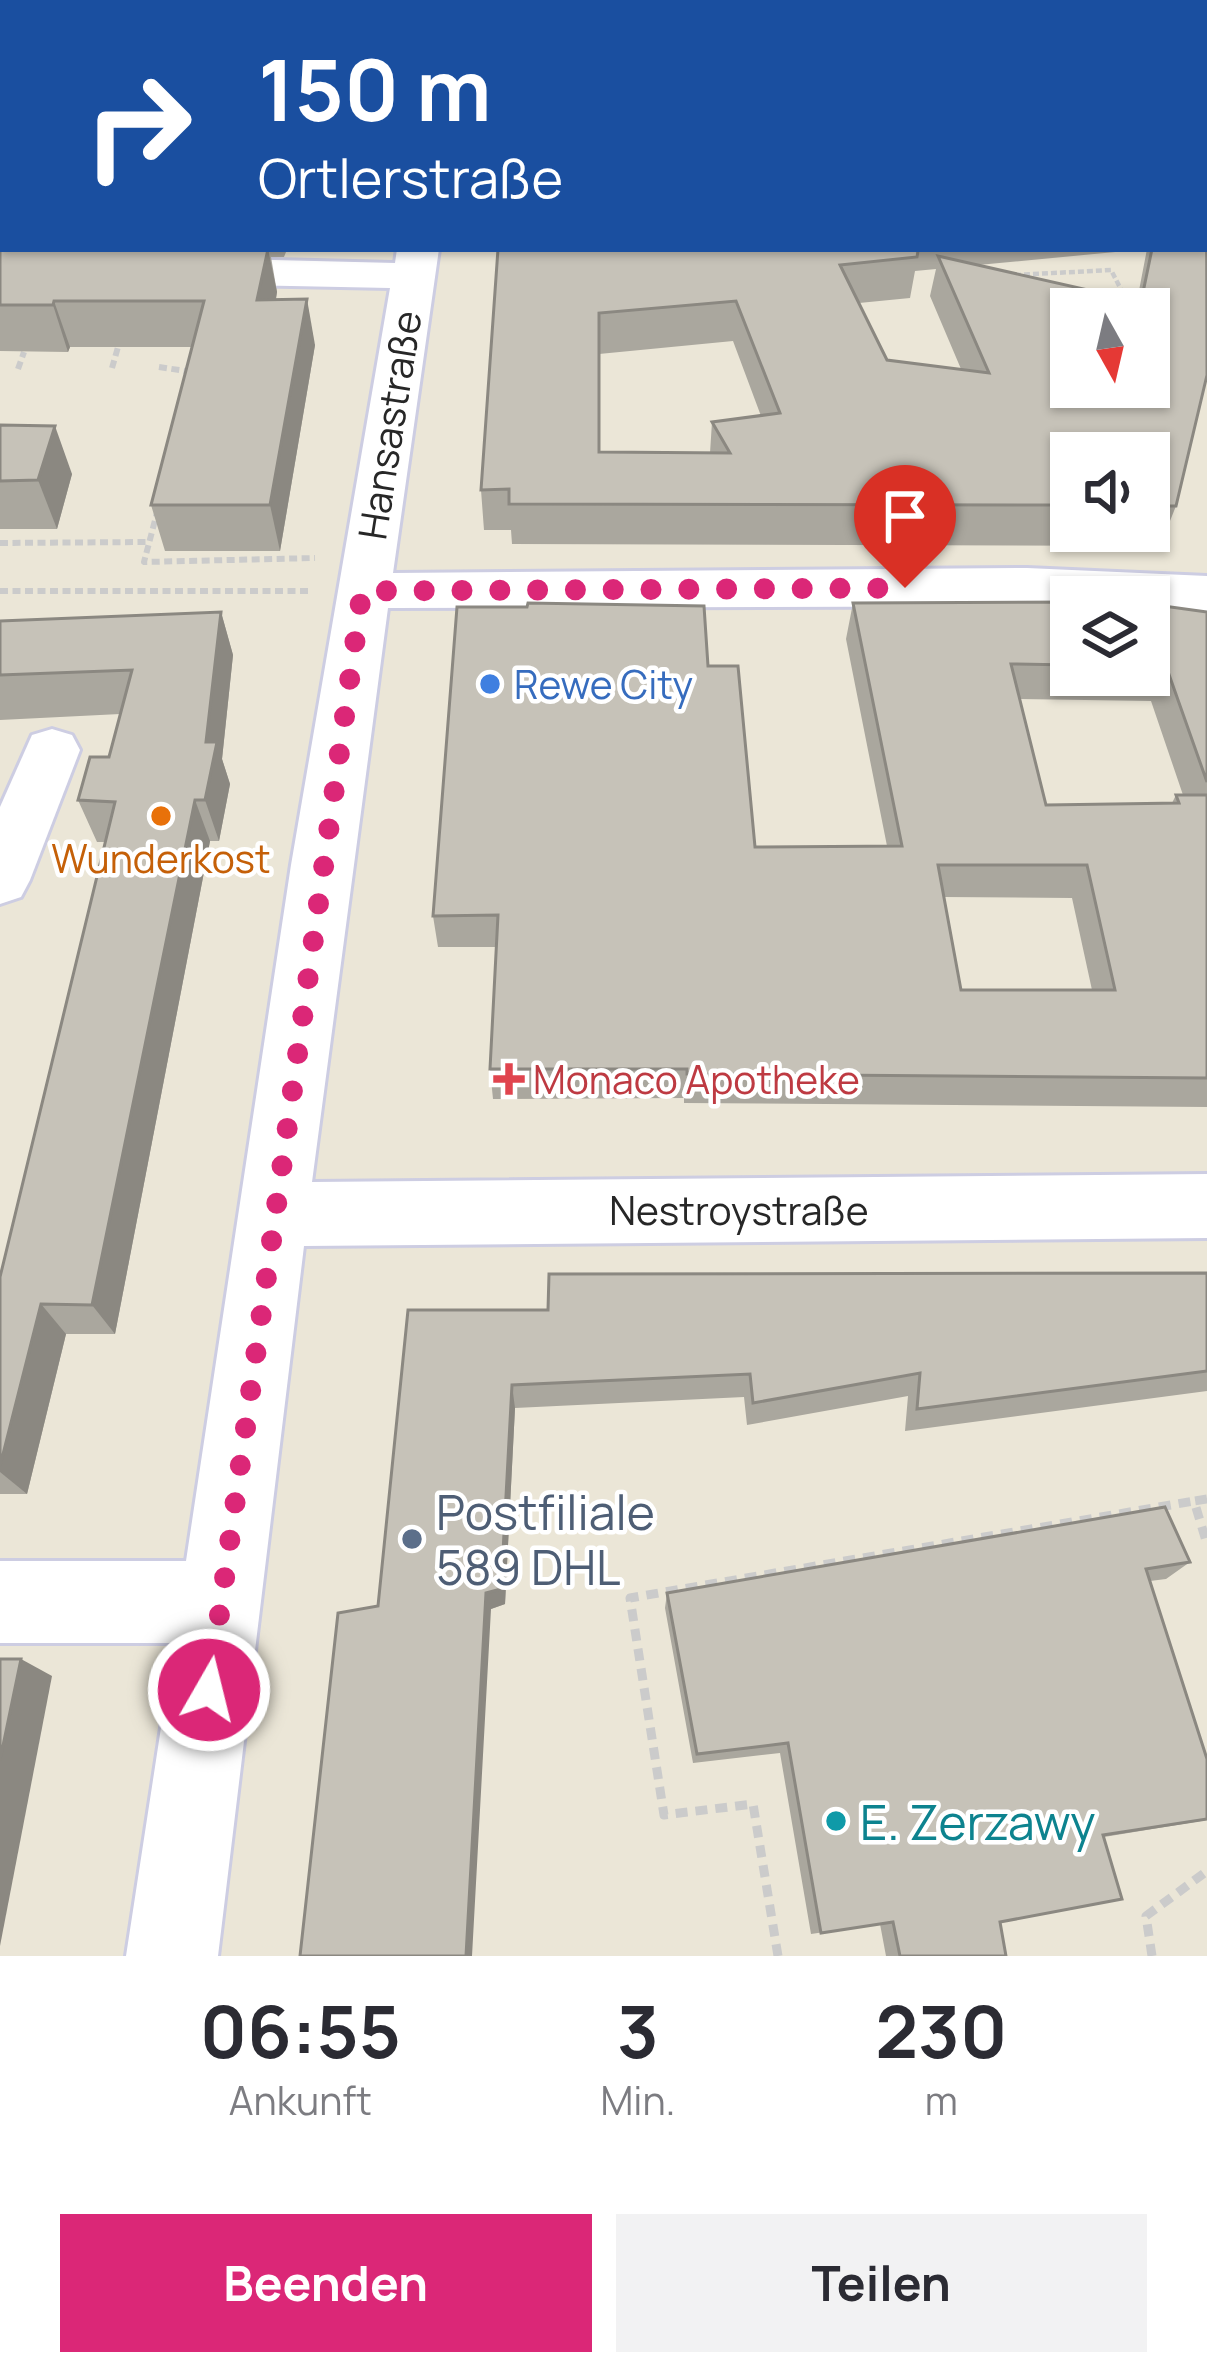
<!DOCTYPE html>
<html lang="de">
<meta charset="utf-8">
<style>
:root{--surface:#fff;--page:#f2f2f3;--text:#2b2b33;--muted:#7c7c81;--accent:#db2777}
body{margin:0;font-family:Manrope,sans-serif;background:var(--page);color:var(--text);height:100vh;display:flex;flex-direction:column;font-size:45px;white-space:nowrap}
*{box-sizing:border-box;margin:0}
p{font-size:39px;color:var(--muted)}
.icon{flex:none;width:66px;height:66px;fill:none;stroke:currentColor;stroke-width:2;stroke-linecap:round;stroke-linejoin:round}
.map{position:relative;height:1956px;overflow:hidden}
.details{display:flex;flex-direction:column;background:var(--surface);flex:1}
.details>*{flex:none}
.hud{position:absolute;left:0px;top:0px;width:1209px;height:252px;box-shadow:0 3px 9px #0004;background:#1a4fa0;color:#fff;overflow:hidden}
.needle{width:78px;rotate:172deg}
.tools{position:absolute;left:1050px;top:288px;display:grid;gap:24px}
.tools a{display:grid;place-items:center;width:120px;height:120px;border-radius:0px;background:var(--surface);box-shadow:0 3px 9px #0004;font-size:60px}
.pin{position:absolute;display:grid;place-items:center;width:102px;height:102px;color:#fff;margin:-123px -51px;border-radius:50% 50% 50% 0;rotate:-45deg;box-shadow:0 0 12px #0007}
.pin .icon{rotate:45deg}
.me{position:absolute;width:132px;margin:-66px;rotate:8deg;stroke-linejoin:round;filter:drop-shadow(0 0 9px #0008)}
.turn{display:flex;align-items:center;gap:42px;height:252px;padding:0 60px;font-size:54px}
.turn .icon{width:156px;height:156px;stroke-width:2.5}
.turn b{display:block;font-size:84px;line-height:102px}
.eta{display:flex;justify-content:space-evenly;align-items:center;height:204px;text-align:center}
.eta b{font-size:72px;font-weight:700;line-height:84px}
.action{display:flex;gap:24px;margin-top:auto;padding:24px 60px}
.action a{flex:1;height:138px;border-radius:0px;background:var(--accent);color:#fff;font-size:48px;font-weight:700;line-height:138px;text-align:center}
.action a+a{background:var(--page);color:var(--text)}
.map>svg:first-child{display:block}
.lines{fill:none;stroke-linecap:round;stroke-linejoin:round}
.minor-casing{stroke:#cdcde2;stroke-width:6}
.path-far2{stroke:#cbcbcb;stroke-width:4.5;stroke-dasharray:6 3;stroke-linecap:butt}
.path-far1{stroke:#cbcbcb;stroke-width:6;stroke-dasharray:8 4.5;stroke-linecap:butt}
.path{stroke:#cbcbcb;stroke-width:9;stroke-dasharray:12 8;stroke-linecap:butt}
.minor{fill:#fff;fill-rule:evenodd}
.wall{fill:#aaa79e;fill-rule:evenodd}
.shaded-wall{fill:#8b8881}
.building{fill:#c6c2b8;stroke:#8b8881;stroke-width:3;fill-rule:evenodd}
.route{stroke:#db2777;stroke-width:21;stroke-dasharray:0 37.8}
.shop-dot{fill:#3f7fe0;stroke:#fff;stroke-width:4.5}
.food-dot{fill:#e8710a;stroke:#fff;stroke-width:4.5}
.health-dot{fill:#e0444e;stroke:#fff;stroke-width:4.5}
.service-dot{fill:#5c6f8a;stroke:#fff;stroke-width:4.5}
.culture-dot{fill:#0f9aa8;stroke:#fff;stroke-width:4.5}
.labels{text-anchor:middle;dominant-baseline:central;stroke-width:9;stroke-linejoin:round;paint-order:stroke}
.street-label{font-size:39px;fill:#272727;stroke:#fff}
.shop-label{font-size:39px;fill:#366cbe;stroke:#fff;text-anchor:start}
.food-label{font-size:39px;fill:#c56008;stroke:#fff}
.health-label{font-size:39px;fill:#be3a42;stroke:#fff;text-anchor:start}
.near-service-label{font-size:48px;fill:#4e5e75;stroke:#fff;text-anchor:start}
.near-culture-label{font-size:48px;fill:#0d838f;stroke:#fff;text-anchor:start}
</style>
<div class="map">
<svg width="1207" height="1956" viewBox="0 0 1207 1956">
<rect width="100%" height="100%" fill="#ebe6d7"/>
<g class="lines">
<defs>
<g id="minor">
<path d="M0,0h18l2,3h-17l-3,11z"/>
<path d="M397,249h42l-46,324 634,-5 180,8v36l-58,-3v-12h-78v9l-683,2 -76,574 895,-8v64l-903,8 -86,710h-92l48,-313h-174v-82h186l105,-696 99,-577 -202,-4 -15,-4 -6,-9 6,-9 15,-4 207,5z"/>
<path d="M52,729l20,6 8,15 -50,130 -9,17 -21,7v-97l32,-72z"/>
</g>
</defs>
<use href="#minor" class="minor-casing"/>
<path class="path-far2" d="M1015,275l96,-5 18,35"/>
<g class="path-far1">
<path d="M159,367l33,5"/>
<path d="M112,368l6,-21"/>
<path d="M18,369l6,-17"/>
<path d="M158,509l-14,53 171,-4"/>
<path d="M0,543l148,-1"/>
<path d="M0,591h312"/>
</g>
<g class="path">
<path d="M1207,1499l-13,2 13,43"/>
<path d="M778,1956l-25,-152 -89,11 -34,-217 564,-97"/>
<path d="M1152,1956l-6,-40 61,-45"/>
</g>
<use href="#minor" class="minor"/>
</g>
<g class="wall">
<path d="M555,0h652v375l-31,131 -16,40 -648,-2 -1,-14h-27l-3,-40 17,-241h708v-246h-652zM1147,249l-10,52 -159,-36zM936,269l-6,27 31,73 -74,-9 -28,-57 51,-5 5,-27zM733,341l28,75 -49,6 -2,31 -111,-1v-98zM1071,453h78v78h-78z"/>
<path d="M3,30v219h348l-1,3h-64l-2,5h-13l6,35 -1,8 39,45 -35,206h-115l-14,-46 41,-158h-122l-2,5 -68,-1v-314z"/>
<path d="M0,425l72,49 -15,55h-57z"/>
<path d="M1071,602v73h78v-71l58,8v495l-523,-4v-5l-191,1 -3,-30 6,-122h-58l-5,-31 275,-250 47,181 132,-1 -41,-207 7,-36zM1020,699l131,2 32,94h-7l-4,8 -126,2zM944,897l128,1 20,92h-131z"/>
<path d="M221,612l12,43 -11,104 8,25 -11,57h-9l-95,493h-49l-39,160h-27v-217l105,-435h-8l-19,-42 31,-43 11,-43 -120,6v-99z"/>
<path d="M1207,1273v118l-302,40 3,-35 -161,29 -3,-28 -229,11 -10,196 -14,5 -113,-3 170,-296z"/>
<path d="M1190,1562l-24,17 -16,2 57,178v61l-103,17 -104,85 6,34h-120l-6,-32 -69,10 -31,-181 -87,10 -28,-155 2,-15z"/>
</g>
<g class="shaded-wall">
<path d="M406,0h29l-2,3h-29z"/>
<path d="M268,249l9,43 -10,54 -10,-46z"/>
<path d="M307,299l8,46 -35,206 -10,-46z"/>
<path d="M54,301l16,46 -2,5 -15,-47z"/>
<path d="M55,426l17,48 -15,55 -19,-49z"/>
<path d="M221,612l12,43 -11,104 8,25 -11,57 -14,-41 1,-58z"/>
<path d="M195,800l15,41 -95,493 -23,-29z"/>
<path d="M41,1304l25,30 -39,160 -27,-22v-6z"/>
<path d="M512,1385l3,23 -10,196 -14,5 -19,347h-6l20,-363z"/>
<path d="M21,1659l31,17 -52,270v-186z"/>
</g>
<g class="building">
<path d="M16,0h390l-2,3h-389z"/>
<path d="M555,0h632l-34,2 1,1h-600z"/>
<path d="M1206,24l1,351 -31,131h-27v-53h-78v52l-562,-1v-15l-28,1 17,-241h410l10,2 -1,6 -77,8 47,95 102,13 -51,-117 203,46 11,-53h54zM736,301l44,112 -68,9 18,31 -131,-1v-139zM1071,309h78v78h-78z"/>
<path d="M3,30v179h-3v-172z"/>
<path d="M0,243h3v6h265l-11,51 50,-1 -37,206h-119l53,-204h-150l-1,4h-53z"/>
<path d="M0,425l55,1 -17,54 -38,1z"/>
<path d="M1071,602v63l-60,-1 35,141 133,-2 -3,-8h31v283l-520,-4v-5h-197l8,-154 -65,1 24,-309h70l1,-4 176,3 4,60h30l17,181 147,-1 -49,-243zM938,865h149l28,125h-154z"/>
<path d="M1149,604l58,8v170l-41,-116h-17z"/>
<path d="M221,612l-15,130h11l-12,58h-10l-103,505 -51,-1 -41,162v-189l115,-475 -37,-2 12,-43h19l23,-87 -132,5v-54z"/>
<path d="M1207,1273v98l-290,38 3,-36 -167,30 -3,-29 -238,11 -11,204 -15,4 -20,363h-166l38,-343 40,-7 30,-296h140l1,-36z"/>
<path d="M1165,1507l25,55 -44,7 61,190v60l-104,16 19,64 -122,23 6,34h-106l-7,-34 -72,11 -33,-190 -91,11 -30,-161z"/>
<path d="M0,1659h21l-21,101z"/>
</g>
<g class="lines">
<path class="route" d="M209,1690l153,-1099 543,-3"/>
</g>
<circle class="shop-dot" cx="490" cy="684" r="12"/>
<circle class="food-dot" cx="161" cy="816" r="12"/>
<path class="health-dot" d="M503 1061h12v12h12v12h-12v12h-12v-12h-12v-12h12z"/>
<circle class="service-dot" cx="412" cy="1539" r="12"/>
<circle class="culture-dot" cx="836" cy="1821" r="12"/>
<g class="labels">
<g class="street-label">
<text transform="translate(389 425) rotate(-81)">Hansastraße</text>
<text x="739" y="1210">Nestroystraße</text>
</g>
<g class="shop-label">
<text x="514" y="684">Rewe City</text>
</g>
<g class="food-label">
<text x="161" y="858">Wunderkost</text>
</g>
<g class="health-label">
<text x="533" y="1079">Monaco Apotheke</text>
</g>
<g class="near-service-label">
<text x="436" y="1511">Postfiliale<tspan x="436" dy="55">589 DHL</tspan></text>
</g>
<g class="near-culture-label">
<text x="860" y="1821">E. Zerzawy</text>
</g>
</g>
</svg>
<div class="tools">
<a><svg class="needle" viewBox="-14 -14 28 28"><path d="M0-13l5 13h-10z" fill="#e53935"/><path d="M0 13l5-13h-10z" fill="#7c7c81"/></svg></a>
<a><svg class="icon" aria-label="sound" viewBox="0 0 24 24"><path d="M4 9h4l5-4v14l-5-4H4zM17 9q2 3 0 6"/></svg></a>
<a><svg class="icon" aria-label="layers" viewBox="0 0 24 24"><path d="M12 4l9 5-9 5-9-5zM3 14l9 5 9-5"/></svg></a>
</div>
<div class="pin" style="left:905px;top:588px;background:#d93025"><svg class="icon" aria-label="arrive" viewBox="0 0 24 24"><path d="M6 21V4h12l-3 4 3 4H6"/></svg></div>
<svg class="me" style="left:209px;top:1690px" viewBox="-20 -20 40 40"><circle r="17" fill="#db2777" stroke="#fff" stroke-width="3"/><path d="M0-11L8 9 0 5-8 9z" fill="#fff"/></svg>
<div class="hud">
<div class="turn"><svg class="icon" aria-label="right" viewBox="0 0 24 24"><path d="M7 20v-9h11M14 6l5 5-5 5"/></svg><div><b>150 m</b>Ortlerstraße</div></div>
</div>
</div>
<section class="details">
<div class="eta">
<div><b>06:55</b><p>Ankunft</p></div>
<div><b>3</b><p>Min.</p></div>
<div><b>230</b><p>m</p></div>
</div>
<div class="action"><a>Beenden</a><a>Teilen</a></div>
</section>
